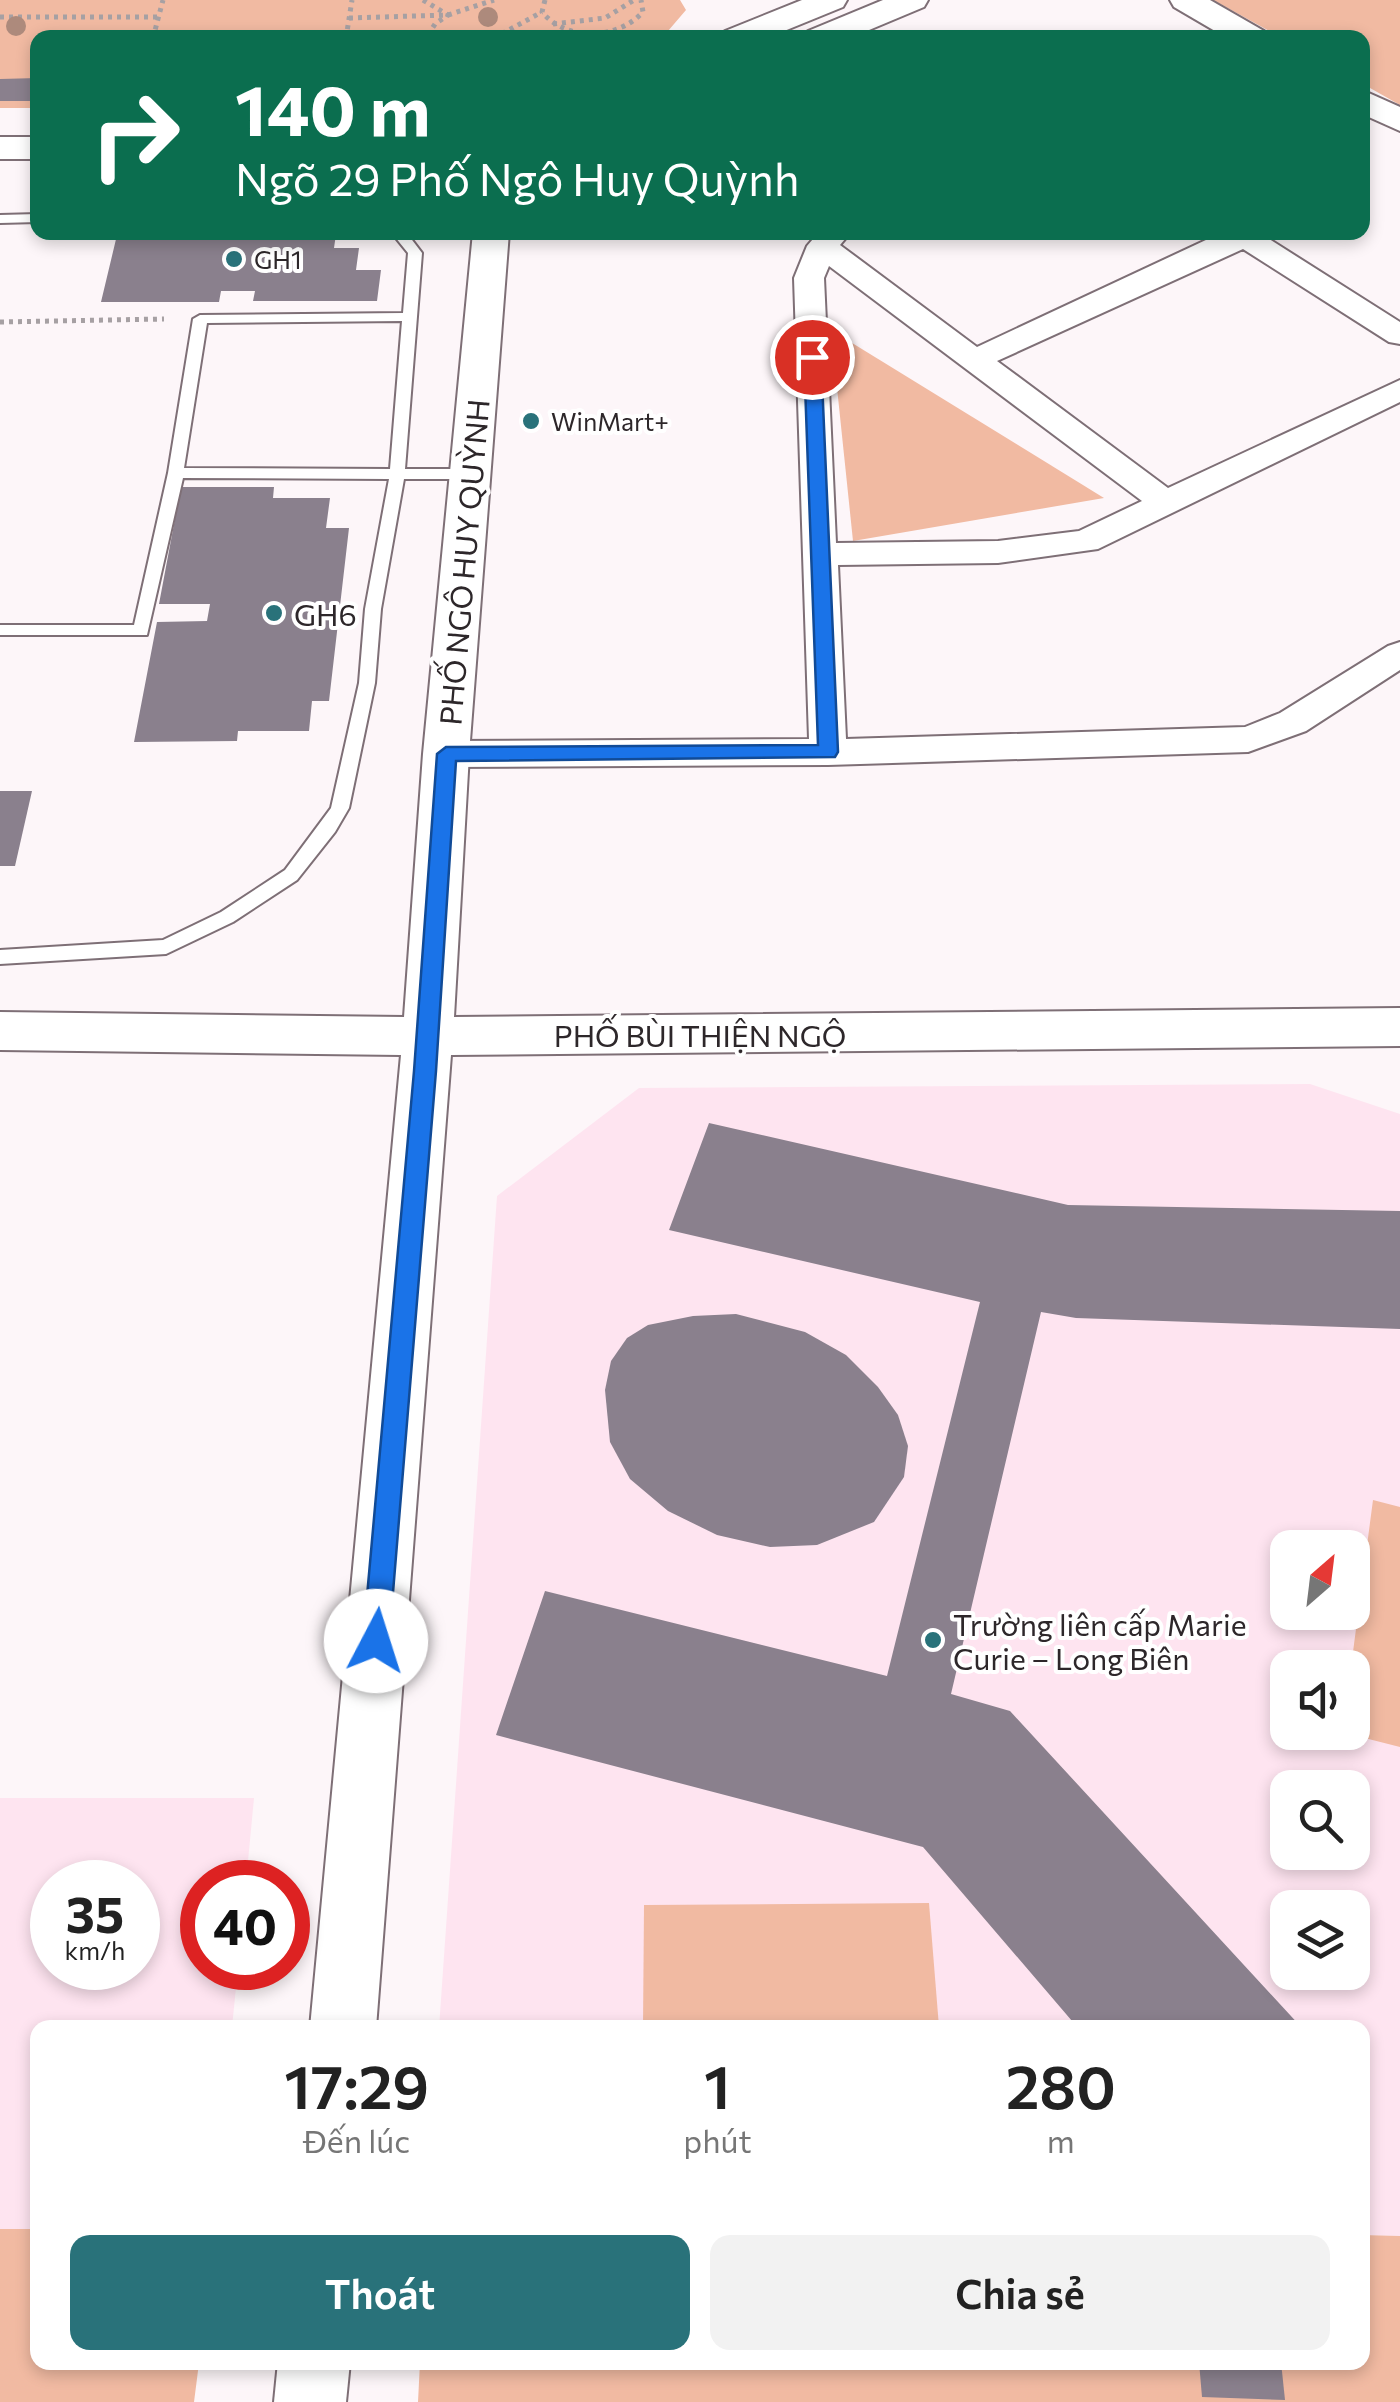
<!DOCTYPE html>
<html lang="vi">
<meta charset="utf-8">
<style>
:root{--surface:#fff;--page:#f2f2f2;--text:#222;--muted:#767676;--accent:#29727a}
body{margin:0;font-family:Commissioner,sans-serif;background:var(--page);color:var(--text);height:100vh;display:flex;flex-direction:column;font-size:38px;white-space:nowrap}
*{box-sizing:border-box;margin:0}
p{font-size:32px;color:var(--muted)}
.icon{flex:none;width:55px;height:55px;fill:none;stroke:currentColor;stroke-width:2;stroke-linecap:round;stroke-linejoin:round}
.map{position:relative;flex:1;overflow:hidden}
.sheet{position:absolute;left:30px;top:2020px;width:1340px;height:350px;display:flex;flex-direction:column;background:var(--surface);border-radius:20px;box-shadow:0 5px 15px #0003}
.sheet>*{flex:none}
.hud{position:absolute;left:30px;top:30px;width:1340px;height:210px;border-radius:20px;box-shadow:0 5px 15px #0003;background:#0b6e4f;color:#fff;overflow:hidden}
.needle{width:65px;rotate:28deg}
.tools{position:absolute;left:1270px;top:1530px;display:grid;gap:20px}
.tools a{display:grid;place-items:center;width:100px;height:100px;border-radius:20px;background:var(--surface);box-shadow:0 5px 15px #0003;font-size:50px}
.speed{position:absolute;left:30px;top:1860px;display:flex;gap:20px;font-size:50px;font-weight:700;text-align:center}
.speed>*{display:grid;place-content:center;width:130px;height:130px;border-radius:50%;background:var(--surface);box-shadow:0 5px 15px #0003;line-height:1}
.speed small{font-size:25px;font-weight:400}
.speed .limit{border:15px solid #d22;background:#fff;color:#111}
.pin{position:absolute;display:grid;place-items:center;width:85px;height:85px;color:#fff;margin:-42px;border:5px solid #fff;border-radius:50%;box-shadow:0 2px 10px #0007}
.me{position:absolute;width:110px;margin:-55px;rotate:5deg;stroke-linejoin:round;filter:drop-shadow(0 0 8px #0008)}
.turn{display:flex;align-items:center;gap:35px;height:210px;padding:0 40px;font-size:45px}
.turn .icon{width:130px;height:130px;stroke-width:2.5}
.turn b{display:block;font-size:70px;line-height:85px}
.eta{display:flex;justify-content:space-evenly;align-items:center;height:170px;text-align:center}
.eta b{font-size:60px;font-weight:600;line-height:70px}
.button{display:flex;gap:20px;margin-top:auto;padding:20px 40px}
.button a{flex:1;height:115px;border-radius:20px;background:var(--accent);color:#fff;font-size:40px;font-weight:600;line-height:115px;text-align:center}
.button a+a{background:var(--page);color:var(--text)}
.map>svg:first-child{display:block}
.built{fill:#fee4f0;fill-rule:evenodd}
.green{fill:#f1baa2}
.building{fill:#8a808d}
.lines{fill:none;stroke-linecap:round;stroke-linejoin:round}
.service-casing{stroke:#7e6f76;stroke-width:4}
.minor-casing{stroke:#7e6f76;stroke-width:4}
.tertiary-casing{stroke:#7e6f76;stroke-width:4}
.path{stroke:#a6a0a3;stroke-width:5;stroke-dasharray:4 5;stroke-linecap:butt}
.service{fill:#fff;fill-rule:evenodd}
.minor{fill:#fff;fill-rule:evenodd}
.tertiary{fill:#fff;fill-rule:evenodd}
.tree{fill:#ad8a7c}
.route{fill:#1a73e8;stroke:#114b97;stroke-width:2.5}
.poi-dot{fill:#29727a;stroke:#fff;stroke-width:4}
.labels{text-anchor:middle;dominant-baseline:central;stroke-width:8;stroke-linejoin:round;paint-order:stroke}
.far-poi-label{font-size:25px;fill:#2d272a;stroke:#fff;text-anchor:start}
.street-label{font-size:30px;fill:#2d272a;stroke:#fff}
.poi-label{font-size:30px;fill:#2d272a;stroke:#fff;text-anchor:start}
</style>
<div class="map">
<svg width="1400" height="2402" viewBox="0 0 1400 2402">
<rect width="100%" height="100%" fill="#fdf6f9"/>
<g class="built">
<path d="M1310,1084l90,30v1122l-37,-1 -1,-207h-923l58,-832 142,-108zM1288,1548h64v64h-64zM1288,1668h64v64h-64zM1288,1788h64v64h-64zM1288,1908h64v64h-64z"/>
<path d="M0,1798h254l-8,84h-44v86h36l-6,59 -194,1 -1,201h-37zM52,1882h86v86h-86z"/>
</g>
<g class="green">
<path d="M0,0h680l6,10 -24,28h-624l-1,70h-37z"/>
<path d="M1213,0h187v105l-37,-21 -1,-46 -82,-1z"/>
<path d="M831,330l273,168 -251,43z"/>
<path d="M1373,1500l27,7v240l-55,-14 7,-1 -1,-65z"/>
<path d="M929,1903l10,124h-296l1,-122z"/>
<path d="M0,2229h37l1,133 161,1 -5,39h-194z"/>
<path d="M1363,2235l37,1v166h-982l2,-40h942z"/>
</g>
<g class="building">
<path d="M38,78l-7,23h-31v-22z"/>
<path d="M336,234l-2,14h25l-3,22h25l-4,31h-124l2,-10h-34l-2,11h-118l16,-67z"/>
<path d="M181,487h93l-1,11h57l-4,30h23l-20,173h-17l-3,30h-71l-1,10 -103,1 23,-120 50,-1 3,-17h-51z"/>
<path d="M0,791h32l-17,75h-15z"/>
<path d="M709,1123l359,82 332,6v118l-324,-11 -35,-6 -90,382 59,17 292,317h-224l-155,-181 -427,-112 49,-144 342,85 93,-374 -311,-72z"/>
<path d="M736,1314l69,18 41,23 32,32 20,28 10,31 -4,31 -30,45 -57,23 -47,2 -53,-12 -49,-24 -38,-32 -20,-37 -5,-52 6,-29 16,-23 21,-13 45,-9z"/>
<path d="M1199,2362h82l4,38 -83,-3z"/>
</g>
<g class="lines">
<defs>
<g id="service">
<path d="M38,214v8l-38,1v-8z"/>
<path d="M391,232h15l16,21 -17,216h66l8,5 -8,5h-67l-23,130 -6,74 -26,125 -14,24 -38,48 -64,42 -67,32 -166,10v-14l163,-10 58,-28 64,-42 46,-62 28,-125 6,-74 24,-130 -206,-1 -36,157h-147v-10h134l34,-152 25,-154 7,-4 203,-2 5,-60zM402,321l-12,148 -206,-1 23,-145z"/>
</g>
<path id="minor" d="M819,232h32l-11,13 137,102 246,-115h35l142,90v22l-11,-2 -146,-93 -246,112 171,127 232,-108v22l-302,147 -100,14 -160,2 8,174 399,-12 35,-14 108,-67 12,-4v28l-94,61 -58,21 -420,13 -382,2 -13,-4 -5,-9 5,-9 13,-4 363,-2 -15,-461 13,-32zM829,266l313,235 -63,30 -81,10 -162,2 -12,-265z"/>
<g id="tertiary">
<path d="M802,0h45l-4,7 -76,31h-46l4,-7z"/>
<path d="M883,0h45l-4,7 -74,31h-46l4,-7z"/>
<path d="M1170,0h40l54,31 4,7h-41l-53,-31z"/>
<path d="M1362,90l38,17v24l-38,-17z"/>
<rect x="0" y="137" width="38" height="22"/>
<path d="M473,232h36l-40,522 -15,263 946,-9v38l-949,9 -75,973h-66l91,-973 -401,-5v-38l404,5 19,-263z"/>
<path d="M278,2362h72l-4,40h-72z"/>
</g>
</defs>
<use href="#service" class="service-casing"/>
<use href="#minor" class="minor-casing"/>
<use href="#tertiary" class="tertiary-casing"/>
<g class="path">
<path d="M423,0l25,15 -13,9 -9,14"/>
<path d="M545,0l-3,12c25,30 75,28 101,0l-2,-12"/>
<path d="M0,17h158"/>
<path d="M349,18l99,-3 46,-15"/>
<path d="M553,24l52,-6 29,-18"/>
<path d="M153,38l10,-38"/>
<path d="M346,38l6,-38"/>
<path d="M494,38l48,-26"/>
<path d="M0,322l164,-3"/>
</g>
<use href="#service" class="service"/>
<use href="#minor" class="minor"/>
<use href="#tertiary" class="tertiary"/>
</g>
<g class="tree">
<circle cx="488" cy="17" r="10"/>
<circle cx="16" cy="26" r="10"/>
</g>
<path class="route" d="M812,352l9,5 17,395 -3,5 -379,4 -20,310 -47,570 -4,8 -9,4 -9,-4 -4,-8 51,-570 23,-317 9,-7 372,-2 -14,-388z"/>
<g class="poi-dot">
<circle cx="234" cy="259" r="10"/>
<circle cx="531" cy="421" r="10"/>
<circle cx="274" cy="613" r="10"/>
<circle cx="933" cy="1640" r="10"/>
</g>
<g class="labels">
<g class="far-poi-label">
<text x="254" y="259">GH1</text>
<text x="551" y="421">WinMart+</text>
</g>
<g class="street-label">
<text transform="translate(463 562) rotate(-85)">PHỐ NGÔ HUY QUỲNH</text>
<text x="700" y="1034">PHỐ BÙI THIỆN NGỘ</text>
</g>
<g class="poi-label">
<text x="294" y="613">GH6</text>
<text x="953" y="1623">Trường liên cấp Marie<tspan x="953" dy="34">Curie – Long Biên</tspan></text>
</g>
</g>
</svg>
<div class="tools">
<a><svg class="needle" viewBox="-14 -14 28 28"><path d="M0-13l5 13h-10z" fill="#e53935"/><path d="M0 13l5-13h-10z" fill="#767676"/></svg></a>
<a><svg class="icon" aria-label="sound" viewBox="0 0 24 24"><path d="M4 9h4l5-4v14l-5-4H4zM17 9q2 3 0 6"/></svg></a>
<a><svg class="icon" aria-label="search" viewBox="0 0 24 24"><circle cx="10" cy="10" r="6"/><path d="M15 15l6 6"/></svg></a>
<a><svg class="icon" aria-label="layers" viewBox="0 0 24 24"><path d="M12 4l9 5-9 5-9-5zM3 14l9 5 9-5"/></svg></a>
</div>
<div class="speed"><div>35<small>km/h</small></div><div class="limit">40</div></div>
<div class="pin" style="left:812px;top:357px;background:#d93025"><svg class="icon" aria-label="arrive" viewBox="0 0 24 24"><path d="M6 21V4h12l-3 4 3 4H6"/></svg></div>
<svg class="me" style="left:376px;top:1641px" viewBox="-20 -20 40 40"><circle r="19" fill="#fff"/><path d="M0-13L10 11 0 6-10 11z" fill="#1a73e8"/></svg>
<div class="hud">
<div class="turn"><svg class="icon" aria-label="right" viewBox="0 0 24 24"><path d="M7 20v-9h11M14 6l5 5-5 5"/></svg><div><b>140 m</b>Ngõ 29 Phố Ngô Huy Quỳnh</div></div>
</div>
<section class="sheet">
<div class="eta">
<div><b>17:29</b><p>Đến lúc</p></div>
<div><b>1</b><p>phút</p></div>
<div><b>280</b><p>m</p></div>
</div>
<div class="button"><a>Thoát</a><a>Chia sẻ</a></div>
</section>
</div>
